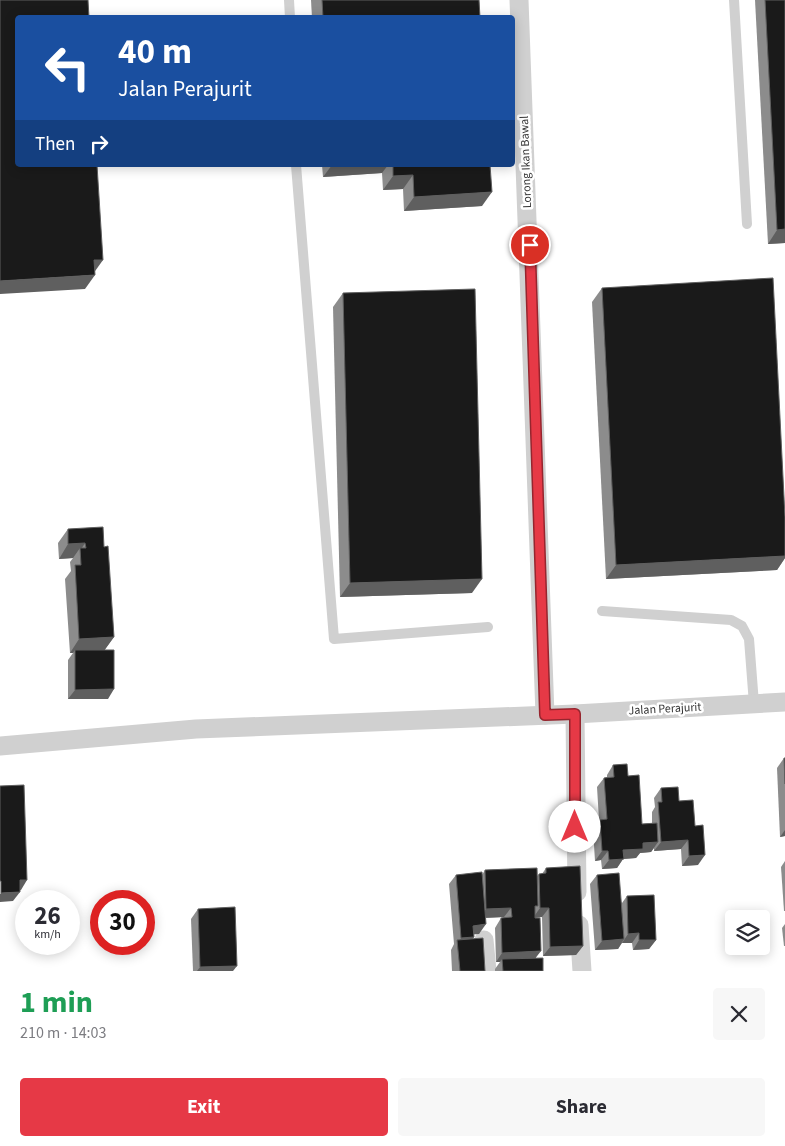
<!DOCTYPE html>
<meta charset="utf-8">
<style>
:root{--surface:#fff;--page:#f7f7f7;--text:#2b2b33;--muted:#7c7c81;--accent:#e63946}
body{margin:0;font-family:"Source Sans 3",sans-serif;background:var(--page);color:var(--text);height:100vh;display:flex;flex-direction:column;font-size:19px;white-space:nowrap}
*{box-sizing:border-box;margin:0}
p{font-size:16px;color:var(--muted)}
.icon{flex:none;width:28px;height:28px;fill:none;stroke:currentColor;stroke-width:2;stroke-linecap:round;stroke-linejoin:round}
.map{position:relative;height:971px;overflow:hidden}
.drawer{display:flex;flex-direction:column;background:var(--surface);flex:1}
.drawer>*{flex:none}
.hud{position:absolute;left:15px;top:15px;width:500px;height:152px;border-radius:5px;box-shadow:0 2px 12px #0003;background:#1a4fa0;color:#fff;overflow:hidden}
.buttons{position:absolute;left:725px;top:910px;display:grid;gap:10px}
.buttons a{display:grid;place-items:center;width:45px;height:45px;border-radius:5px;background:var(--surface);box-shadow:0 2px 12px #0003;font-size:25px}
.speed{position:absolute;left:15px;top:890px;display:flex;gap:10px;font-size:25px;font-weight:700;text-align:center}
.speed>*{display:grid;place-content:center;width:65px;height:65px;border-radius:50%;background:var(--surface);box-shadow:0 2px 12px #0003;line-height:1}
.speed small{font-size:12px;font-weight:400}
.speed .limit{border:8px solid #d22;background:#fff;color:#111}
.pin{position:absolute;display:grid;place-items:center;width:42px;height:42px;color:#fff;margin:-21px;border:2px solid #fff;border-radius:50%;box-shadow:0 1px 5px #0007}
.me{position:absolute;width:55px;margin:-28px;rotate:0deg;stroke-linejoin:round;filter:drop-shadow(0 0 4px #0008)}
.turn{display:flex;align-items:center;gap:18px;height:105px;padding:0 20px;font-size:22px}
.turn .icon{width:65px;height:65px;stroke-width:2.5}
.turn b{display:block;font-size:35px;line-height:42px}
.then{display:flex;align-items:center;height:48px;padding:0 20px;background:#0003;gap:10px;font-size:19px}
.round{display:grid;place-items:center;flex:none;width:52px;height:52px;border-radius:5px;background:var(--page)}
.summary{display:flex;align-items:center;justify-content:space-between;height:85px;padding:0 20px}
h1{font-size:30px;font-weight:700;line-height:38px;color:#1e9e55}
.button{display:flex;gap:10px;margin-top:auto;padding:10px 20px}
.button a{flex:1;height:58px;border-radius:5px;background:var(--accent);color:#fff;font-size:20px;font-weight:700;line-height:58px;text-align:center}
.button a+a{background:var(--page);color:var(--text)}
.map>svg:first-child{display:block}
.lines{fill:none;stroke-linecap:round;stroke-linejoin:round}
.service{stroke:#d0d0d0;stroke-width:10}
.minor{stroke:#d0d0d0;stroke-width:19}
.wall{fill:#8c8c8c}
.shaded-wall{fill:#5f5f5f}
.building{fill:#1a1a1a;stroke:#5f5f5f}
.route-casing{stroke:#96252e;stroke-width:12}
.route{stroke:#e63946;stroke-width:9}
.labels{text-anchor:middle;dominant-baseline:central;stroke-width:5;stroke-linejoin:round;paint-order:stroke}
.street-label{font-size:12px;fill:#333;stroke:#fff}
</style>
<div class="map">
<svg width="785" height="971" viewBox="0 0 785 971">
<rect width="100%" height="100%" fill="#fff"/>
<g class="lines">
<g class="service">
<path d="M289,0l1,18"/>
<path d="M734,0l13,224"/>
<path d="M296,165l38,474 154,-12"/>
<path d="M602,611l129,9 11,6 7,13 5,65"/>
</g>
<g class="minor">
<path d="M519,0l26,715"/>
<path d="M575,714l2,178"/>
<path d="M0,746l196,-17 379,-15 210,-12"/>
<path d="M579,925l3,46"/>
<path d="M484,940l3,31"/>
</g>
</g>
<g class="wall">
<path d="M311,0h168l1,18h-168z"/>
<path d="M755,0h30v243l-17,1z"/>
<path d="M322,165h168l-8,41 -78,5 -1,-22 -20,1 -1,-17 -59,4z"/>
<path d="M602,288l183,229v41l-8,12 -171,9 -14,-277z"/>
<path d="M343,293l129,300 -132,4 -7,-290z"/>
<path d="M68,529l36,18 10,90 -10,13 4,49h-40v-39l5,-7h-3l-5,-74 6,-8 -1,-9 3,-4 -14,1 -1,-16z"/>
<path d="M784,758h1v78l-5,1 -3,-69z"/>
<path d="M613,765l15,11 14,48 10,-1v-11l3,-5 -1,-9 7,-10 18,13 16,25 3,39 -16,1 -1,-17 -27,2v-3l-3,4 -11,1 -4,5 -13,1 -6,9 -15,1 -1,-9 -6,1 -2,-32 6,-9 -2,-33 7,-9 3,-1v-2z"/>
<path d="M785,861v50h-1l-3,-44z"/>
<path d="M546,868l37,78 -7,9 -33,1 -1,-39 -7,1 1,40 7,13h-48v-2l5,-7h-4l-1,-34 6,-10 3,-1 -18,1 -7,16h-6l1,3 -2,2 13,32h-33l-1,-21 3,-6 -5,-60 7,-9h26l3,-5 52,6 2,-2h3z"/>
<path d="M597,875l25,28 5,-7 29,44 -7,9 -16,1 -1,-7h-10l-4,6 -23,1 -5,-66z"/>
<path d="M198,909l35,62h-40l-2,-52z"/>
<path d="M785,924v22h-1l-2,-18z"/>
</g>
<g class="shaded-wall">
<path d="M332,165h56l-6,8 -59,4z"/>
<path d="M413,175l-10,14 -20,1 10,-14z"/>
<path d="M492,192l-10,14 -78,5 10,-14z"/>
<path d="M785,229v14l-17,1 9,-14z"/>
<path d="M94,260h9l-10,14z"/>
<path d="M95,275l-10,14 -85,5v-13z"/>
<path d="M85,543l-5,8v-3l-7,10 -14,1 9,-15z"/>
<path d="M785,556v2l-8,12 -171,9 10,-14z"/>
<path d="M482,579l-10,14 -132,4 10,-14z"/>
<path d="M114,637l-10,14 -29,-1 -2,3h-3l9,-14z"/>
<path d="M114,689l-6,10h-40l7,-9z"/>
<path d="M785,830v6l-5,1z"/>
<path d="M688,840l-7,9 -27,2 7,-9z"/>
<path d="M658,842l-7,10 -11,1 -4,5 -13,1 -6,9 -15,1 7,-9 14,-10 20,-7z"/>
<path d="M602,851h6l-7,9 -6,1z"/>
<path d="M705,855l-7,10 -16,1 7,-10z"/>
<path d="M20,880h7l-6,10h-8z"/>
<path d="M20,892l-7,9 -13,1v-8l1,-1z"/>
<path d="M511,908l-7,9 -24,1 6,-9z"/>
<path d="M540,908h9l-7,9 -9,1z"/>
<path d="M486,924l-7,10 -13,1 7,-9z"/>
<path d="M639,933l-7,10h-10l6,-9z"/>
<path d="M474,937l-7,10 -9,-3 3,-6z"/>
<path d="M624,939l-6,10 -23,1 7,-9z"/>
<path d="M639,940h17l-7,9 -16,1z"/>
<path d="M583,946l-7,9 -33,1 7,-9z"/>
<path d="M541,951l-7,9 -32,-1 -2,3h-4l6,-9z"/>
<path d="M237,966l-4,5h-36l3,-4z"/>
</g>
<g class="building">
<path d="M0,0h88l1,18h-71v147h79l6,95h-9l1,15 -95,6z"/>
<path d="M322,0h157l1,18h-157z"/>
<path d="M765,0h20v229l-8,1z"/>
<path d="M393,165h97l2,27 -78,5 -1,-22 -20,1z"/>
<path d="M773,278l12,239v39l-169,9 -14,-277z"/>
<path d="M475,289l7,290 -132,4 -7,-290z"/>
<path d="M103,527l1,20 4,-1 6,91 -35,2 -4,-74h6l-1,-17h6l-1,-5 -17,1v-15z"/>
<path d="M75,650h39v39l-39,1z"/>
<path d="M784,758h1v26z"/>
<path d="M627,764l1,12 11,-1 3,49 15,-1 1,19 -15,1v6l-20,1 1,9 -15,1 -1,-9h-6l-2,-31 7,-1 -3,-41 10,-1 -1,-12z"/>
<path d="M24,785l3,95h-7v12l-19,1v-12h-1v-95z"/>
<path d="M678,787l1,14 14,-1 2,26 8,-1 2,30 -16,1 -1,-16 -27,2 -3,-40h4l-1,-14z"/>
<path d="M580,866l3,80 -33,1 -1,-39h-9l-1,-34 7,-1v-5z"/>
<path d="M537,868l1,38h-3v12h5l1,33 -39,2 -1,-35 11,-1 -1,-9 -25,1 -1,-39z"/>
<path d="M482,872l4,52 -13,2 1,11 -13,1 -5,-63z"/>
<path d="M619,873l5,66 -22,2 -5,-66z"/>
<path d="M654,895l2,45h-17v-7l-11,1 -1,-38z"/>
<path d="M235,907l2,59 -37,1 -2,-58z"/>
<path d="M483,938l2,33h-25l-3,-31z"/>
<path d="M543,958v13h-40l-1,-12z"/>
</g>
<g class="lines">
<defs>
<path id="route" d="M530,245l15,470 30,-1v113"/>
</defs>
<use href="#route" class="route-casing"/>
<use href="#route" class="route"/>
</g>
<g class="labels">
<g class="street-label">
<text transform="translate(526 162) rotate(-92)">Lorong Ikan Bawal</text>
<text transform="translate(665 709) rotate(-3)">Jalan Perajurit</text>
</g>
</g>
</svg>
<div class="buttons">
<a><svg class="icon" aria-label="layers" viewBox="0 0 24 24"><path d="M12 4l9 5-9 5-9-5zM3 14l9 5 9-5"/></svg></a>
</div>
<div class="speed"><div>26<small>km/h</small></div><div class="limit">30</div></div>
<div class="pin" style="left:530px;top:245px;background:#d93025"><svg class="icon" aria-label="arrive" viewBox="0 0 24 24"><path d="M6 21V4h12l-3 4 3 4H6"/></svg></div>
<svg class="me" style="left:575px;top:827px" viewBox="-20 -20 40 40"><circle r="19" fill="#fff"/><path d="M0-13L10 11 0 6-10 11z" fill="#e63946"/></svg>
<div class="hud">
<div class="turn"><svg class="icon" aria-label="left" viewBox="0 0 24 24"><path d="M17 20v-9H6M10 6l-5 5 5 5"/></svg><div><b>40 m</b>Jalan Perajurit</div></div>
<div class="then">Then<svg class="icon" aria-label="right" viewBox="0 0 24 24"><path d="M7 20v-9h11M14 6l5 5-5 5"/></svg></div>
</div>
</div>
<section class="drawer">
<div class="summary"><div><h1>1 min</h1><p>210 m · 14:03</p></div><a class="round"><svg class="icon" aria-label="close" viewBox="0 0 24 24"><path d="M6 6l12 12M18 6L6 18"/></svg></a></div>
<div class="button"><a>Exit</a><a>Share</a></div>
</section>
